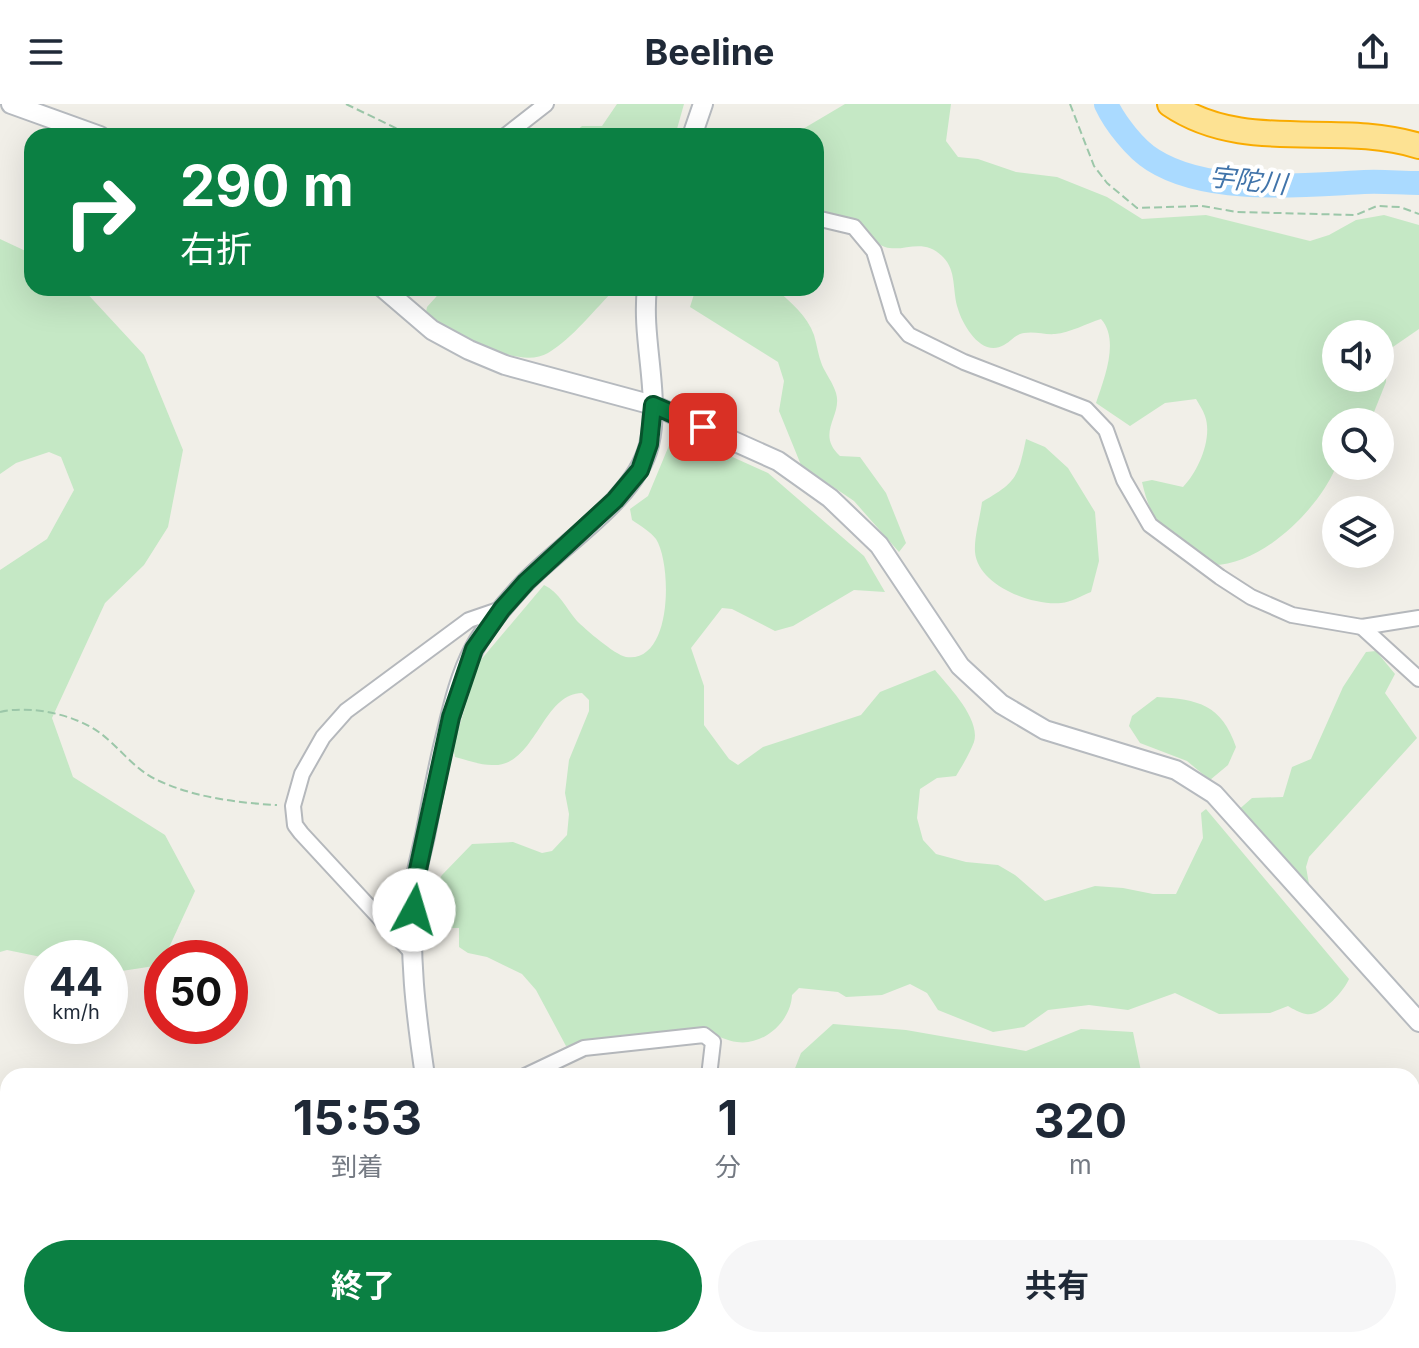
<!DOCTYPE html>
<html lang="ja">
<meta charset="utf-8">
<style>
:root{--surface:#fff;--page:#f6f6f7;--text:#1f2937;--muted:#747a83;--accent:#0b8043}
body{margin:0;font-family:Inter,"Noto Sans JP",sans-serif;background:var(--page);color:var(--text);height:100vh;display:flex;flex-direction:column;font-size:30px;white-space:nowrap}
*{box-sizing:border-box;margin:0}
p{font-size:26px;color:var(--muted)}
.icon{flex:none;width:44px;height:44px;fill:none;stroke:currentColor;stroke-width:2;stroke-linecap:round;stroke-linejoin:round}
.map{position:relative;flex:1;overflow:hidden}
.sheet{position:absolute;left:0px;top:964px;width:1420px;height:280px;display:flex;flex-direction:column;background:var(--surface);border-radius:24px 24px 0 0;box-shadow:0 8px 32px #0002}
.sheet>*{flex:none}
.guide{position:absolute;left:24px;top:24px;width:800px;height:168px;border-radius:24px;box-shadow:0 8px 32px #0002;background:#0b8043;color:#fff;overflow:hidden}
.buttons{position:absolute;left:1322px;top:216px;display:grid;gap:16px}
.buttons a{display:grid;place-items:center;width:72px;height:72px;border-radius:50%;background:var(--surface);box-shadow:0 8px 32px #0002;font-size:40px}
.speed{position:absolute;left:24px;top:836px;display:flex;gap:16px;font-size:40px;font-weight:700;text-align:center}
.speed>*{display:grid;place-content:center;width:104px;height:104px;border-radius:50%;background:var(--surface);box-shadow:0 8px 32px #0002;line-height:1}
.speed small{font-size:20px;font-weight:400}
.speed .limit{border:12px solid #d22;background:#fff;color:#111}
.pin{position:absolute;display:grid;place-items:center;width:68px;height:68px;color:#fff;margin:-34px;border-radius:16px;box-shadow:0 4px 12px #0006}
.me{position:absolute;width:88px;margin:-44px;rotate:6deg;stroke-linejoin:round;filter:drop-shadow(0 0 6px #0008)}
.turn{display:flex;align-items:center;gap:28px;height:168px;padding:0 24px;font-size:36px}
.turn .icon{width:104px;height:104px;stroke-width:2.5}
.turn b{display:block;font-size:56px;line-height:68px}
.eta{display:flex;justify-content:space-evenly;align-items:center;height:136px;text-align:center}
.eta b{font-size:48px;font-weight:700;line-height:56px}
.cta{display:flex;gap:16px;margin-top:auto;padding:16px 24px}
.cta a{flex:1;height:92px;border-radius:48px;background:var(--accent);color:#fff;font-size:32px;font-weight:700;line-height:92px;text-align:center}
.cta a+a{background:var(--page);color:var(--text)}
header{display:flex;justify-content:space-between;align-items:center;height:104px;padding:0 24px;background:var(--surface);font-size:36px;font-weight:700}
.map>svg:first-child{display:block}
.green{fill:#c5e8c5;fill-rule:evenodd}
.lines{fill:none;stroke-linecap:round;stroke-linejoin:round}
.river{stroke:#aadaff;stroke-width:24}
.street-casing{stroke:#b5b8bc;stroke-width:18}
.secondary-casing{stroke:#b6babf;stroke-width:22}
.highway-casing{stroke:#f9ab00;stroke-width:28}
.path{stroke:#9cc7a9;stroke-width:2;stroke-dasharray:8 4;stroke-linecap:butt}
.street{stroke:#fff;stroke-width:14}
.secondary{stroke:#fff;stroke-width:18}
.highway{stroke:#fde293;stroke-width:24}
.route-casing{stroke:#07532c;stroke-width:20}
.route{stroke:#0b8043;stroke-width:14}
.labels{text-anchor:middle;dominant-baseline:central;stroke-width:8;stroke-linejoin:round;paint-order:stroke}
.water-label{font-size:26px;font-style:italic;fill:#4174aa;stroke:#fff}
</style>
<header><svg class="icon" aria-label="menu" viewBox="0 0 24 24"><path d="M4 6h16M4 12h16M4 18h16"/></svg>Beeline<svg class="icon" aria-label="share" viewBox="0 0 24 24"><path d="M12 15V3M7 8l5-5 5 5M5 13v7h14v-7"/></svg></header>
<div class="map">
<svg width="1419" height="1244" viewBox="0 0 1419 1244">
<rect width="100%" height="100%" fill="#f1efe8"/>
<g class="green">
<path d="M617,0h67l-9,32h-104l11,-10h20z"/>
<path d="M845,0h106l-5,37 12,16 20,2 38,13 41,5 50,20 35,22 64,-4 104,26 19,-6 27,-15 28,-5 35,10v104l-32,22 -1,31 -16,40h-34c0,13 3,39 -1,47 -19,44 -82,105 -134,95 -5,-1 -10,-7 -15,-10 -25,-19 -37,-41 -44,-72l10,-2 31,7c15,-15 30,-49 22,-71 -2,-6 -6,-12 -9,-17l-31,4 -35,23 -34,-23c8,-24 24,-63 5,-84 -14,4 -31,14 -46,15 -10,1 -20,-3 -31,-1 -10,2 -11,7 -20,12 -22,13 -41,-19 -46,-36 -6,-18 -1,-38 -15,-52 -20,-21 -39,-4 -58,-10 -10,-3 -16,-12 -24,-18 -14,-8 -30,-13 -45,-20v-73h-25zM1336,230h44v44h-44z"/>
<path d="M0,135l32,15v34h50l62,67 39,95 -15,77 -24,38 -39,38 -53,115 21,59 92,58 30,56 -34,74 -46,7 -5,-1v-13h-64l-39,-8 -7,2v-382l47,-31 27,-49 -13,-33 -12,-5 -33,11 -16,11z"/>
<path d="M444,184h172c-21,21 -43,50 -68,65 -30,18 -96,-21 -123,-36l2,-10z"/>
<path d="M696,184h79c15,14 32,27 39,47 3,10 4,20 8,30 4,9 11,18 14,28 7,23 -21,40 4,63l20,1 26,36 20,50 -7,9 -45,-51 -53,-36 -22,-54 5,-30 -6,-19 -88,-55z"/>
<path d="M675,327l93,42 96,83 21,36 -31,-2 -61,36 -18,5 -43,-22 -10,-1 -31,40 13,38v39l25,34 9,6 25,-18 98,-32 19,-23 55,-22c13,16 46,49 39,72 -4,11 -12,24 -18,34l-19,2 -17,11 -3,29 6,22 13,14 30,8 32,3 17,10 30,26 50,-15 28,2 30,6h23l27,-56 -2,-25 5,-4 143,170c-5,12 -28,38 -43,35 -6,-1 -13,-5 -18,-8l-18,7 -51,1 -44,-21 -47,17 -39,-5 -41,5 -24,17 -31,5 -55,-22 -11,-17 -17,-9 -28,11 -36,2 -8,-5 -39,-4 -7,7c-1,26 -28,51 -55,47 -10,-1 -19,-7 -30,-8 -14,-1 -29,-1 -43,-1 -32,0 -67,9 -98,13l-30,-56 -14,-16 -35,-17 -19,-4 -9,-6v-19h-37l3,-27 17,-26 30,-31 41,-2 29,11 10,-2 15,-16 2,-21 -4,-21 4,-33 20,-49v-11l-7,-7c-40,0 -47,75 -90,72 -12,0 -25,-5 -37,-8l-2,-10 26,-85 65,-77c15,7 22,23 33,36 8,8 38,34 49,36 47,7 46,-93 30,-118 -5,-7 -17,-14 -24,-19l-2,-11 18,-13z"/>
<path d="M1026,335l19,8 23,21 27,44 4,49 -8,31c-10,4 -20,10 -30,11 -28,3 -83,-17 -86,-51 -1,-15 5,-34 7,-50 35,-20 36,-25 44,-63z"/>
<path d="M1376,547l19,23 -10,19 32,45 -108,119 -3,10 3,17 -73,-72 16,-14 31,-1 9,-30 19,-8 32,-72 23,-35z"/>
<path d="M1157,593c41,2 65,8 79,50l-8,18 -18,15 -23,-19 -47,-18 -11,-17 3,-10z"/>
<path d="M833,920l73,6 120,21 55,-22 52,3 9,44h-350l9,-23z"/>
<path d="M1419,981v263h-56v-8h49v-242z"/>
<path d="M959,1236h263l-8,8h-246z"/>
</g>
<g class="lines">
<path class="river" d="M1106,0c9,19 29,45 47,56 55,35 149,25 211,22 18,-1 37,1 55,1"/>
<defs>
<g id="street">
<path d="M505,32l41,-32"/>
<path d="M816,114l38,9 20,24 20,66 15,18 55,27 122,47 20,21 18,50 26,45 70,52 31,20 41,18 70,12 57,-9"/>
<path d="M1362,523l57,52"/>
<path d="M412,849l-111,-120 -6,-8 -2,-19 9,-32 21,-37 23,-26 123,-91 32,-11"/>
<path d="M525,972l59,-28 120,-13 9,7 -4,34"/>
<path d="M683,1236l2,8"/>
</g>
<g id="secondary">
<path d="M11,0l89,32"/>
<path d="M692,32l11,-32"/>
<path d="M383,184l49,42 37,20 36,15 148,40 125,56 52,37 49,47 81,121 41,38 44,26 131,40 38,24 205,228"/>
<path d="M425,972c-9,-61 -17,-124 -11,-187 2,-17 7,-35 11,-53 6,-30 11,-60 18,-89 8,-32 15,-68 31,-98 12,-23 30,-43 47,-62 38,-42 114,-86 128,-142 12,-51 -8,-105 -2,-157"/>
<path d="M449,1244v-8"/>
</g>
<path id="highway" d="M1170,0c75,51 167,16 249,42"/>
</defs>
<use href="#street" class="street-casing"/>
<use href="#secondary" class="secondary-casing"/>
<use href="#highway" class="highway-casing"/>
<g class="path">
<path d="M346,0l66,32"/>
<path d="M1070,0l24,62 13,17 30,25 65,-2 35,6 119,3 21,-9 23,1 19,7"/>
<path d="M0,608c30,-7 74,2 100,21 19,14 35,37 57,47 36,17 80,23 120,25"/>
<path d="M979,1236l5,8"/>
</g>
<use href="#street" class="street"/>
<use href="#secondary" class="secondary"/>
<use href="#highway" class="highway"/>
</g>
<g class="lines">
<defs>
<path id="route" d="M414,806v-22l37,-171 23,-68 28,-40 24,-27 89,-82 25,-30 9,-26 4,-39 50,22"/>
</defs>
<use href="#route" class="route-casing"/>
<use href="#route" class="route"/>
</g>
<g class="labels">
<g class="water-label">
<text transform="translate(1248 76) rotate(6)">宇陀川</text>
</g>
</g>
</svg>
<div class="buttons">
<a><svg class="icon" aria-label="sound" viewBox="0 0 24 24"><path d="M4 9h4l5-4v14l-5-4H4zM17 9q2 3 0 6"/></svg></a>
<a><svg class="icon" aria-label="search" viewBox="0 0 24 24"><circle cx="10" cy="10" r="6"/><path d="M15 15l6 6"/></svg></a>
<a><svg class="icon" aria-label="layers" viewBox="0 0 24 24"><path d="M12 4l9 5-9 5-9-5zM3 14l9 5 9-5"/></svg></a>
</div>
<div class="speed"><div>44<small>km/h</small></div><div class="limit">50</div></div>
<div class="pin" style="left:703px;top:323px;background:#d93025"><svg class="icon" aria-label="arrive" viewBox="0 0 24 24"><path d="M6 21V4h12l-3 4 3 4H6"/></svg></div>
<svg class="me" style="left:414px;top:806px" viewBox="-20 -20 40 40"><circle r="19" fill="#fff"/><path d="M0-13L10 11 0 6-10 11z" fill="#0b8043"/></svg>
<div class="guide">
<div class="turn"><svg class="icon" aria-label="right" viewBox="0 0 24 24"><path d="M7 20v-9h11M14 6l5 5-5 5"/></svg><div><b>290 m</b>右折</div></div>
</div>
<section class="sheet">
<div class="eta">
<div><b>15:53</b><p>到着</p></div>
<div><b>1</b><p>分</p></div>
<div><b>320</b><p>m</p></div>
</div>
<div class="cta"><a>終了</a><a>共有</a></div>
</section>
</div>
